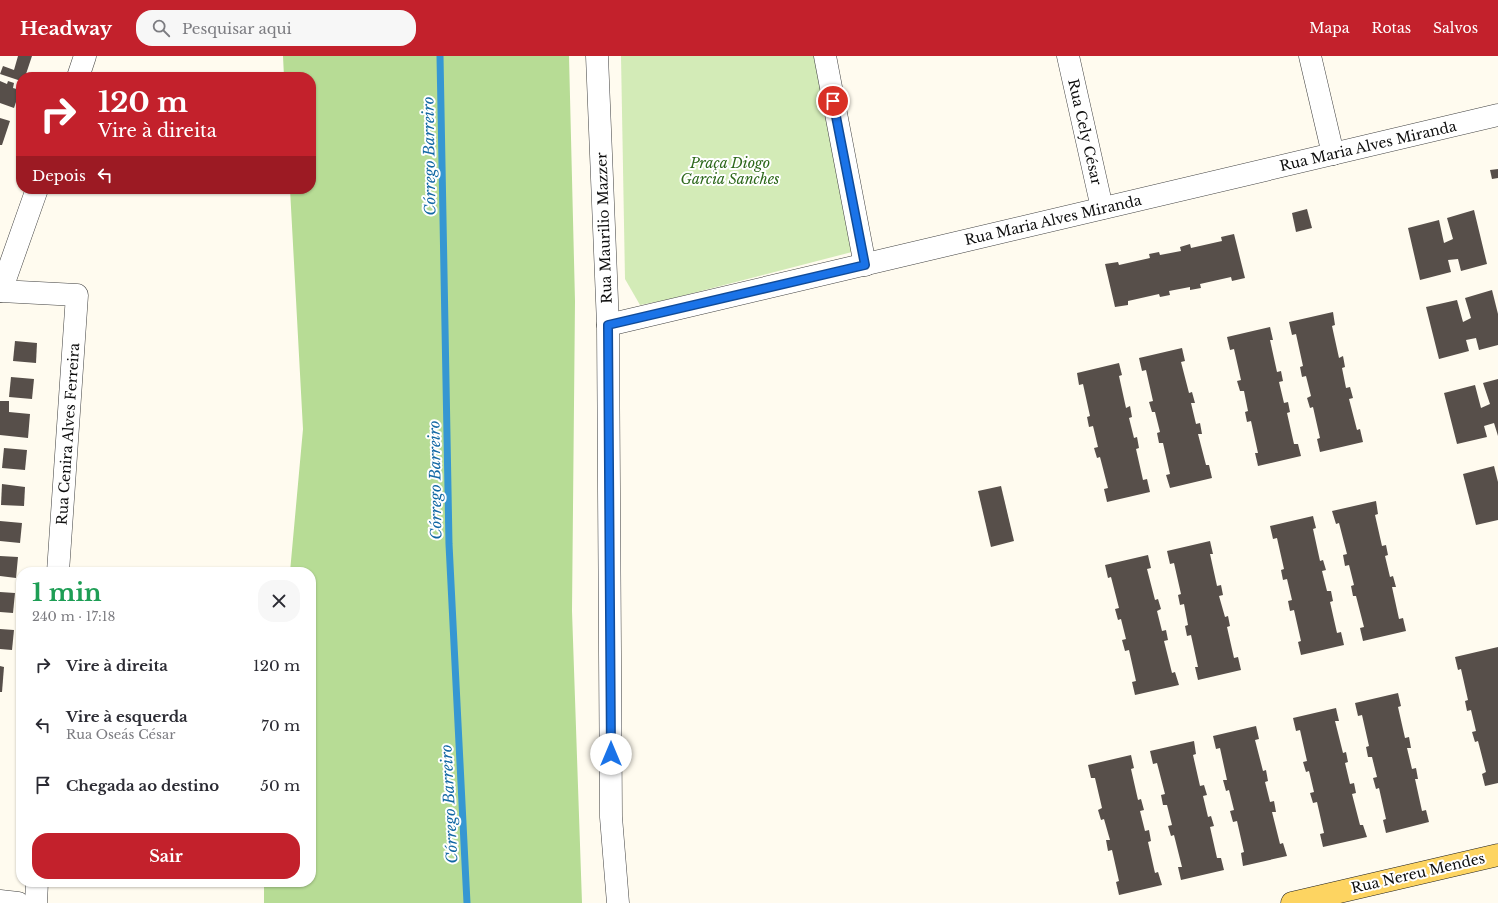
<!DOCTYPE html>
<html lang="pt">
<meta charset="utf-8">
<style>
:root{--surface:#fff;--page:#f7f7f7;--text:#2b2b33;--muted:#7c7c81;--accent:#c3212c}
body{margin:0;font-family:"Libre Baskerville",serif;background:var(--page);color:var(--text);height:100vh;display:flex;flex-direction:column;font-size:15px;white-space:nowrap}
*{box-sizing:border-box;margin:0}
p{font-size:13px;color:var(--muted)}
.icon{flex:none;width:22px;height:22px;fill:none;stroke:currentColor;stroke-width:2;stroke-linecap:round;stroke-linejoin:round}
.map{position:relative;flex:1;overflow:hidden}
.details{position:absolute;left:16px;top:511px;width:300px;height:320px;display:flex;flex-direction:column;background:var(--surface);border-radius:16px;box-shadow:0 1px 3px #0004}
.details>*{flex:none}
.top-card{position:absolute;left:16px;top:16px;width:300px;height:122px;border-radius:16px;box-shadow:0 1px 3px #0004;background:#c3212c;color:#fff;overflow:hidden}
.pin{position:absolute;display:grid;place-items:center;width:34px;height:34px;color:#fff;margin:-17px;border:2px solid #fff;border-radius:50%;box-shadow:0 1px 4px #0007}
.me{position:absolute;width:44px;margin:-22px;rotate:0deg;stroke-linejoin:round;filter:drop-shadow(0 0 3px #0008)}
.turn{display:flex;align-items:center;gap:14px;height:84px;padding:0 16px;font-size:18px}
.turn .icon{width:52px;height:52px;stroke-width:2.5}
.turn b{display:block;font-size:28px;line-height:34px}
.then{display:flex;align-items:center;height:38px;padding:0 16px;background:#0003;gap:8px;font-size:15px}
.round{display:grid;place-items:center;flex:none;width:42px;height:42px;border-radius:16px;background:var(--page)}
.summary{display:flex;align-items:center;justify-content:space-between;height:68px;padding:0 16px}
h1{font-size:24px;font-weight:700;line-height:30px;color:#1e9e55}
.cta{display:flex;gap:8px;margin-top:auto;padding:8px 16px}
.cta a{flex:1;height:46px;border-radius:16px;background:var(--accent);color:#fff;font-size:16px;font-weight:700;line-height:46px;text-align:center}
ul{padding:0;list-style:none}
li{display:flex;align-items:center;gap:12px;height:60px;padding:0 16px}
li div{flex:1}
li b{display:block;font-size:15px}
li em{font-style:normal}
header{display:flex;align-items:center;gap:24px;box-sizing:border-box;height:56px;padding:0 20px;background:var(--accent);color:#fff}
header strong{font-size:19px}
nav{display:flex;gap:22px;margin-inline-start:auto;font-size:14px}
.search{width:280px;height:36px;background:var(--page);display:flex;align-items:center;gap:10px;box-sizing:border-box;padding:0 14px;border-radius:16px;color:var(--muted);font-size:15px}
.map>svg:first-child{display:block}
.green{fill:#d3ebb7}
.forest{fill:#b7dc95}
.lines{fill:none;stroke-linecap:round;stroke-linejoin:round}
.stream{stroke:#3697d2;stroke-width:7}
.building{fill:#574f4a}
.minor-casing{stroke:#414141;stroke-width:23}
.primary-casing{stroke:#1f1f1f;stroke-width:23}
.minor{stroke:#fff;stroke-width:22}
.primary{stroke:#fdd461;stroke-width:22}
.route-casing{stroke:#114b97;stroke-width:10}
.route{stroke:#1a73e8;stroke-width:7}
.labels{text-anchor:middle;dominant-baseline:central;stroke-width:4;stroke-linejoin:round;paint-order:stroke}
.street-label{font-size:14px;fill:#0e0e0e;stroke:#fff}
.park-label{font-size:14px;font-style:italic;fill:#2d681b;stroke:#fff}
.water-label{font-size:15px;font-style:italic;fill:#1268a4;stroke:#fff}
</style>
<header>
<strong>Headway</strong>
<div class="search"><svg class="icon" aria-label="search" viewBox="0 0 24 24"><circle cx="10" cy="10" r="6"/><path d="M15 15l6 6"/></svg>Pesquisar aqui</div>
<nav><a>Mapa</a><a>Rotas</a><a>Salvos</a></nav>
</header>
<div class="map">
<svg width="1498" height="847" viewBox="0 0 1498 847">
<rect width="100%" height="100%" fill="#fffbef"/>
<path class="green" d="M621,0h200l31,196 -186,48 -26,5 -15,-26z"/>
<path class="forest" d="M283,0h286l6,245 -3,310 10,292h-318v-21h47v-310h-21l13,-143 -13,-240h21v-112h-27z"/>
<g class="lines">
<path class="stream" d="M440,0l9,488 18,359"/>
</g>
<g class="building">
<path d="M18,0h14l-7,21h-4v4l-21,-7 3,-8 11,4z"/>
<path d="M0,25l7,3 1,-3 6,2 -1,5 7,2 -6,18 -14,-5z"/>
<path d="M0,62l10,3 -8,24h-2z"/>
<path d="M1498,113v9l-6,1 -2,-9z"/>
<path d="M1307,153l5,19 -16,4 -4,-19z"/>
<path d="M1474,154l13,54 -26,7 -3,-12 -10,1 3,12 -31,8 -12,-52 31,-8 5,23 9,-4 -6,-21z"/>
<path d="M1234,178l11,44 -13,3 -1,-4 -31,7 1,4 -11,2v-3l-21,4 1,4 -10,2 -1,-3 -31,7v4l-13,2 -10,-43 13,-2 1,3 31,-7 -1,-4 10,-2 1,3 21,-4 -1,-4 10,-3 1,4 31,-7 -1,-4z"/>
<path d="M1492,234l6,24v31l-19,5 -3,-12 -10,2 3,11 -30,8 -13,-52 31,-7 6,22 8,-4 -6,-20z"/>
<path d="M1333,256l2,13 -3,1 7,32 4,-2 2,11 -3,1 4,20 4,-1 3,11 -4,1 8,31 3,-1 3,13 -43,10 -3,-13 3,-1 -7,-31 -3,1 -3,-10 4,-2 -5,-20 -4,1 -2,-10 3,-1 -7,-32 -4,1 -3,-13z"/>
<path d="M1270,271l3,13h-3l7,32 4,-1 2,10 -4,1 5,21 4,-1 2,10 -3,1 7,31h4l3,12 -43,10 -3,-13h3l-7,-32 -4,1 -2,-10 3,-1 -4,-20h-4l-3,-10 4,-1 -7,-31 -4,1 -3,-13z"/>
<path d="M15,285l22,2 -1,20 -23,-2z"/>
<path d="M1182,292l3,13 -4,1 8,31 3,-1 3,11h-4l5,21 4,-1 2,11h-4l8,31h3l3,13 -42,10 -4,-13 4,-1 -7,-31h-4l-2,-10 3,-1 -5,-20h-3l-3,-10 4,-1 -7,-31 -4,1 -3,-13z"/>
<path d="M1119,307l3,12 -3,1 7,32 4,-2 2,11 -3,1 5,20 3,-1 2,11 -3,1 7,31 4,-1 3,13 -43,10 -3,-13 4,-1 -8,-31 -3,1 -3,-10 4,-1 -5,-21 -4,1 -2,-10 3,-1 -7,-32 -4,1 -2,-12z"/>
<path d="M11,321l23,2 -2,20 -23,-2z"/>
<path d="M1498,323v57l-4,-13 -10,3 3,11 -30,7 -13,-51 31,-8 6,23 9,-4 -7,-21z"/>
<path d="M0,345h9v11l21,2 -2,24 -28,-3z"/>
<path d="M4,392l23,2 -2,20 -23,-2z"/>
<path d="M1494,410l4,16v38l-22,5 -13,-51z"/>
<path d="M2,428l23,3 -1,19 -23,-1z"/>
<path d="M1001,430l13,55 -23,6 -13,-56z"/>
<path d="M1376,445l2,13 -3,1 7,31 4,-1 2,10 -3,1 5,21 3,-1 3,11h-4l7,32 4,-1 3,13 -43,10 -3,-13 4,-1 -8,-31h-3l-2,-10 3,-1 -5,-20 -4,1 -2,-11 4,-1 -8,-31 -3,1 -4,-13z"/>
<path d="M1313,460l3,12 -3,1 7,32 3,-1 3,10 -4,1 5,20h4l2,10 -3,1 7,31 4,-1 3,13 -43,10 -3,-13 3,-1 -7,-31 -4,1 -2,-10 4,-1 -5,-21 -4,1 -2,-10 3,-1 -7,-31 -4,1 -3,-13z"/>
<path d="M0,465l22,2 -2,20 -20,-2z"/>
<path d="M1210,485l3,13h-3l7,32 4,-1 2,10 -4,1 6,21 3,-1 2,10 -3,1 7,31 4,-1 3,13 -43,10 -3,-13h3l-7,-32 -4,1 -2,-10 3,-1 -4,-21 -4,1 -2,-10 3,-1 -7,-31 -4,1 -3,-13z"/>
<path d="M1148,499l3,13 -4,1 8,31 3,-1 3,10 -4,2 5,20 4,-1 2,10 -4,1 8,32 3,-1 4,13 -44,10 -3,-13 4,-1 -7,-31 -4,1 -3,-11 4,-1 -5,-20 -3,1 -3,-11 4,-1 -8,-31 -3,1 -3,-13z"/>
<path d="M0,500l18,1 -2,21 -16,-2z"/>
<path d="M0,536l15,1 -2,20 -13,-1z"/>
<path d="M0,573l14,1 -2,20 -12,-1z"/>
<path d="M1498,591v136l-13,3 -3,-12 4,-2 -8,-31 -3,1 -3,-10 4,-1 -5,-21 -4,1 -2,-10 3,-1 -7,-31 -3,1 -3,-13z"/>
<path d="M0,610l4,1 -2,25h-2z"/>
<path d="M1398,637l3,13 -3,1 7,31 4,-1 2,11h-4l5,21 4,-1 2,11h-3l7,32 4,-1 3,12 -43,11 -3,-13 3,-1 -7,-31 -3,1 -3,-11 4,-1 -5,-20h-4l-2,-10 3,-1 -7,-31 -4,1 -3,-13z"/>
<path d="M1336,652l3,13h-4l8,32 3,-1 2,10 -3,1 5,21 4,-1 2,10 -4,1 8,31h3l4,12 -44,10 -3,-13 4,-1 -7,-31 -4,1 -3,-10 4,-1 -5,-21 -3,1 -3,-10 4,-1 -7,-31 -4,1 -3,-13z"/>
<path d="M1256,670l3,13 -4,1 8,31 3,-1 2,11 -3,1 5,20 4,-1 2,11h-4l8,32 3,-1 4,13 -44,10 -2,-13 3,-1 -7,-31 -4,1 -3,-11 4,-1 -5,-20 -3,1 -3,-11h4l-7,-32 -4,1 -3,-13z"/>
<path d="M1194,685l2,13 -3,1 7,31 4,-1 3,10 -4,1 5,21 3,-1 3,10 -4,1 7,31h4l3,12 -43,10 -3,-13h4l-8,-32 -3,1 -3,-10 4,-1 -5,-20h-4l-2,-10 4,-1 -8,-31 -4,1 -3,-13z"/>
<path d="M1131,699l3,13 -3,1 7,31 3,-1 3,11 -4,1 5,20 4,-1 2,11 -3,1 7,31 3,-1 4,13 -43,10 -3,-13 3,-1 -7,-31 -4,1 -2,-11h4l-6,-21 -3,1 -3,-10 4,-2 -7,-30h-4l-3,-13z"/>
</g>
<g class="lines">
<defs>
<g id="minor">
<path d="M597,0l11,269 3,492 7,86"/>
<path d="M825,0l40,209"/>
<path d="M1068,0l34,152"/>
<path d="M1310,0l23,98"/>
<path d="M78,21l7,-21"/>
<path d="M0,235l77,4 -19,277"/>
<path d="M1,235l36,-102"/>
<path d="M608,269l890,-210"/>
<path d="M0,845l18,2"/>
<path d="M36,847l1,-21"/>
</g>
<path id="primary" d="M1292,847l206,-48"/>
</defs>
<use href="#minor" class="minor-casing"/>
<use href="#primary" class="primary-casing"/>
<use href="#minor" class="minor"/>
<use href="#primary" class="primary"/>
</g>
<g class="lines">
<defs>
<path id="route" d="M611,698l-3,-429 257,-60 -32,-164"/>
</defs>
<use href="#route" class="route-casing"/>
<use href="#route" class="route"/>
</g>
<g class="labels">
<g class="street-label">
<text transform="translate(1085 76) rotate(77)">Rua Cely César</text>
<text transform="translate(1368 90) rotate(-13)">Rua Maria Alves Miranda</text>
<text transform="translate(1053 164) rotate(-13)">Rua Maria Alves Miranda</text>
<text transform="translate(604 172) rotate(-92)">Rua Maurilio Mazzer</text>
<text transform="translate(68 378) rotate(-86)">Rua Cenira Alves Ferreira</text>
<text transform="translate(1418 817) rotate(-13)">Rua Nereu Mendes</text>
</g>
<g class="park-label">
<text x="730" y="107">Praça Diogo<tspan x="730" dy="16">Garcia Sanches</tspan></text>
</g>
<g class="water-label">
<text transform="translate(429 100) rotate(-91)">Córrego Barreiro</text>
<text transform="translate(435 424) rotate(-91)">Córrego Barreiro</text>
<text transform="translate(449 748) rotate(-93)">Córrego Barreiro</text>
</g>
</g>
</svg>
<div class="pin" style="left:833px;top:45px;background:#d93025"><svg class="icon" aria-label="arrive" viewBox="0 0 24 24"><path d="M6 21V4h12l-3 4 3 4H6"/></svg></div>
<svg class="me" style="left:611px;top:698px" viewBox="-20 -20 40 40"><circle r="19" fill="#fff"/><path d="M0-13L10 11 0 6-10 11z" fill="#1a73e8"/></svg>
<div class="top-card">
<div class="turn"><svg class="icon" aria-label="right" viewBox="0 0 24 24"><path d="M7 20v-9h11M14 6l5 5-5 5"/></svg><div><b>120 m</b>Vire à direita</div></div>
<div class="then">Depois<svg class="icon" aria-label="left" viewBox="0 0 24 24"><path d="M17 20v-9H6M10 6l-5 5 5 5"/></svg></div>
</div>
<section class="details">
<div class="summary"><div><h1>1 min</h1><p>240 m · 17:18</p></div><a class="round"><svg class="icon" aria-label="close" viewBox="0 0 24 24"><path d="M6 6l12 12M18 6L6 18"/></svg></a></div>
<ul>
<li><svg class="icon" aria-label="right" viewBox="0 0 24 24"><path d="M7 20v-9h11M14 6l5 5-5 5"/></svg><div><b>Vire à direita</b></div><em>120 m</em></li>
<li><svg class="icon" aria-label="left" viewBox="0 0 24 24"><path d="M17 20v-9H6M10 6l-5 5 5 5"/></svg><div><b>Vire à esquerda</b><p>Rua Oseás César</p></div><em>70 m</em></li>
<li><svg class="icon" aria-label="arrive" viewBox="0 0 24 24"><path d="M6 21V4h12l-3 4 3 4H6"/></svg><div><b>Chegada ao destino</b></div><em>50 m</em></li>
</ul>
<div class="cta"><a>Sair</a></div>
</section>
</div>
